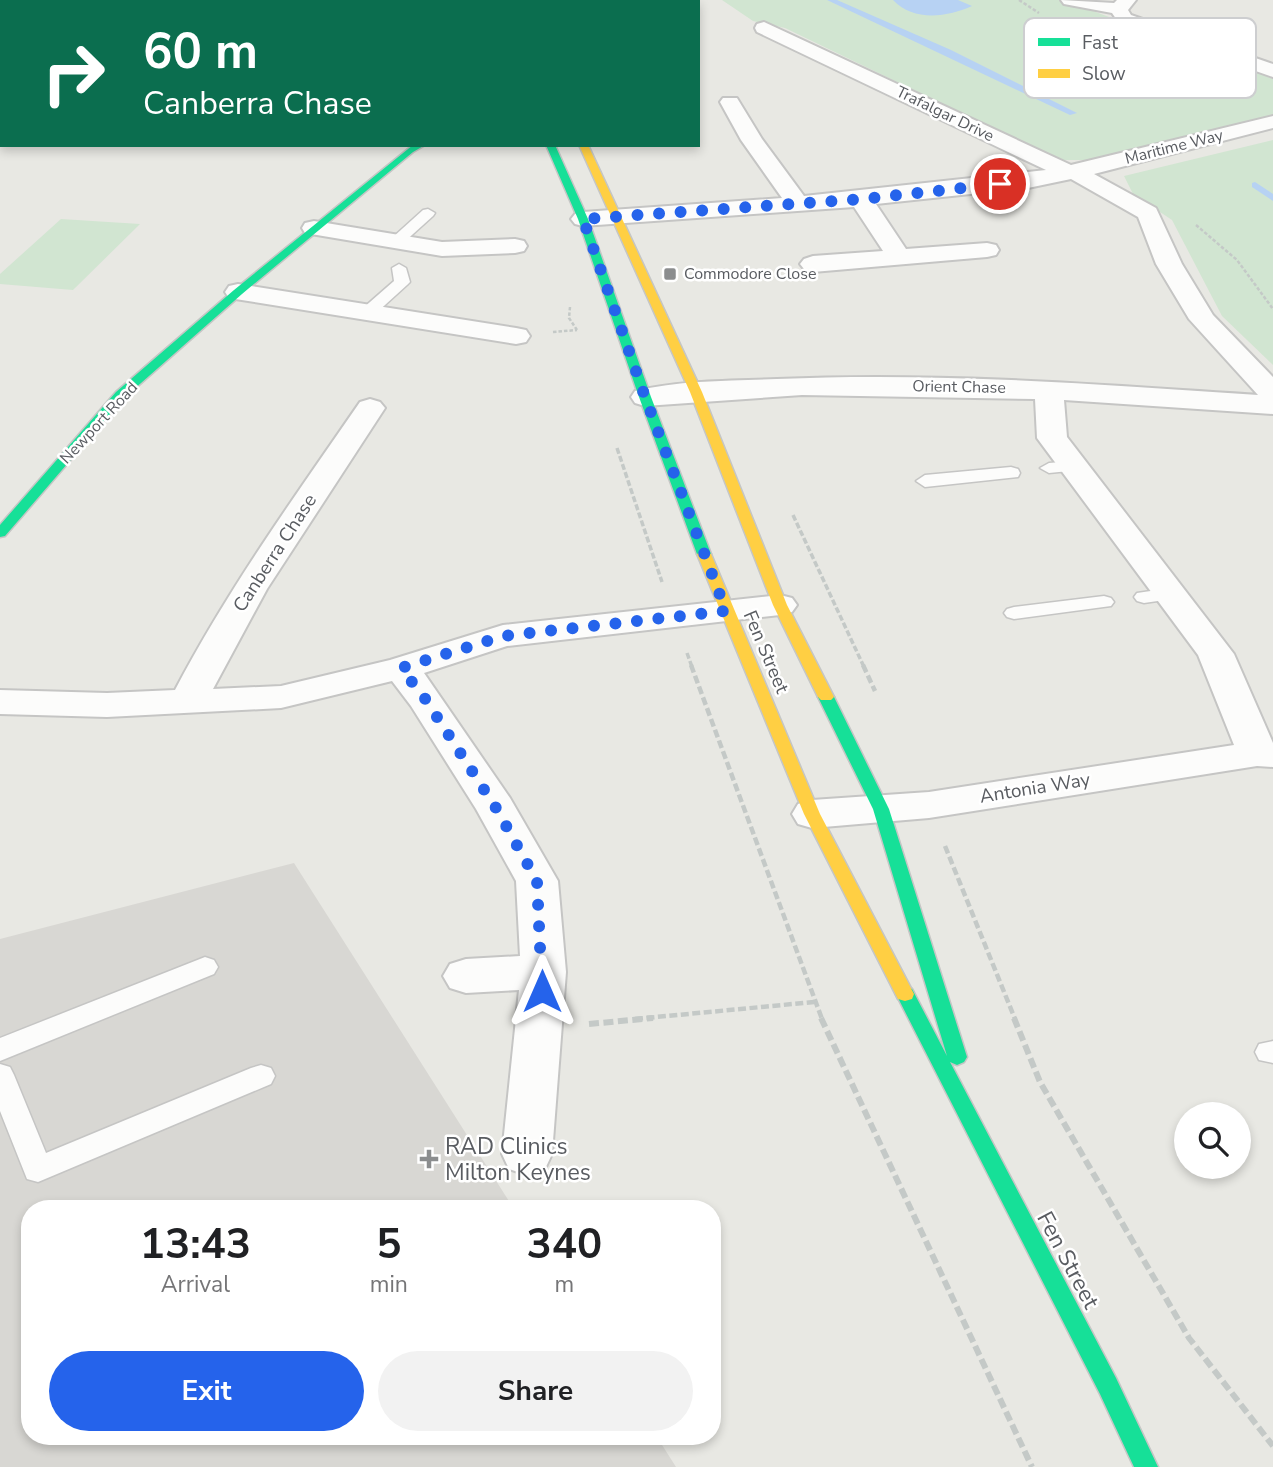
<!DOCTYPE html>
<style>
:root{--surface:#fff;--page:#f2f2f2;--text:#202124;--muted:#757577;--accent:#2563eb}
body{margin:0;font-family:"Nunito Sans",sans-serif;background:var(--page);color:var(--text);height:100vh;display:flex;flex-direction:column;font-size:26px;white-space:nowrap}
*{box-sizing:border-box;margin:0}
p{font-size:23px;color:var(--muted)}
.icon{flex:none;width:38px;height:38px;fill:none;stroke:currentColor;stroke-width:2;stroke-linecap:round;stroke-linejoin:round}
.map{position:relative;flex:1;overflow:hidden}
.panel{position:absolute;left:21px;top:1200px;width:700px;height:245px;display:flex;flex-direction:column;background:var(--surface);border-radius:28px;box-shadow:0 4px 10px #0003}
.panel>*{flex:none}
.top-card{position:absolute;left:0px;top:0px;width:700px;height:147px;box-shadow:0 4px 10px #0003;background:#0b6e4f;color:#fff;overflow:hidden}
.buttons{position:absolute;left:1174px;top:1102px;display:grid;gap:14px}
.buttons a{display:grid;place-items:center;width:77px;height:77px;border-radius:50%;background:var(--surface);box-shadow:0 4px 10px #0003;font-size:35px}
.pin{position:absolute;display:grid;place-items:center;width:60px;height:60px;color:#fff;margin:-30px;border:4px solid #fff;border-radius:50%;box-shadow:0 2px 7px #0007}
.me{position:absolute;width:77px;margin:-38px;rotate:0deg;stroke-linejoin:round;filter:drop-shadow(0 0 5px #0008)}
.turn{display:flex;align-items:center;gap:24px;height:147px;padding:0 28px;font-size:32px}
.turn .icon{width:91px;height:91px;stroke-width:2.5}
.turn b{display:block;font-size:49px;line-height:60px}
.eta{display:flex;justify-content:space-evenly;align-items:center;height:119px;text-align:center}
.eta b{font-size:42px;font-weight:700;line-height:49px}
.action{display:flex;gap:14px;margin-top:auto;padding:14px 28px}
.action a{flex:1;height:80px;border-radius:42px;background:var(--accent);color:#fff;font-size:28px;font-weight:700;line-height:80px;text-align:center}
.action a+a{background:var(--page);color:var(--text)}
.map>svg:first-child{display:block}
.industrial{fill:#d8d7d3}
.green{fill:#d1e5d1}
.water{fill:#b7d2f3}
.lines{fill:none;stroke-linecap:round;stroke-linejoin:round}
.stream{fill:#b7d2f3;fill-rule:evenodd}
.lane-casing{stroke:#c5c5c4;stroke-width:3}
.street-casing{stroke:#c5c5c4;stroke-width:4}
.fast-casing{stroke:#c5c6c5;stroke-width:3}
.slow-casing{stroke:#c5c6c5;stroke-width:3}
.path-far3{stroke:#c4c9c7;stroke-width:2.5;stroke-dasharray:3.5 2;stroke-linecap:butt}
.path-far2{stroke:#c4c9c7;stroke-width:3.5;stroke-dasharray:6 2.5;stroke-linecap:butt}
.path-far1{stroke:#c4c9c7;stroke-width:4.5;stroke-dasharray:8 3.5;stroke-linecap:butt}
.path{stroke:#c4c9c7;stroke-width:6;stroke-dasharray:10 4.5;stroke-linecap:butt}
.lane{fill:#fcfcfb;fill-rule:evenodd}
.street{fill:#fcfcfb;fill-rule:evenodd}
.fast{fill:#16e098;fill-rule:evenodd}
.slow{fill:#ffcf43;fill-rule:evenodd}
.route{stroke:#2563eb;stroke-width:12;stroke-dasharray:0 21.6}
.poi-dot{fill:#8b8d8e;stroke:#fff;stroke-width:2.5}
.labels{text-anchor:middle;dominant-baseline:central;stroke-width:5;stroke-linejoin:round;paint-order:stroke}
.far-street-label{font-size:16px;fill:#595c61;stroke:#fff}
.far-poi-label{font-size:16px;fill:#595c61;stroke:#fff;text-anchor:start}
.street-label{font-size:19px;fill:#595c61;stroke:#fff}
.near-poi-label{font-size:23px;fill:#595c61;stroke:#fff;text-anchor:start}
.near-street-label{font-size:23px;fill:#595c61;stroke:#fff}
.key{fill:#fff;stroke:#cdced0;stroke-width:2}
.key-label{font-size:19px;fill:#595c61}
</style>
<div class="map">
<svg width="1273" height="1467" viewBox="0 0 1273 1467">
<rect width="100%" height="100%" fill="#e8e8e3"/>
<path class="industrial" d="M294,863l220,346h-484v228h627l19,30h-676v-528z"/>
<g class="green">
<path d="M722,0h342l209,79v39l-173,42h-41l-274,-132 -32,-7z"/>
<path d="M1273,140v225l-51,-49 -50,-96 -39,-26 -9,-18z"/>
<path d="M61,219l79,5 -67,66 -73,-6v-10z"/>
</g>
<path class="water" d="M893,0h65l14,6c-24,11 -59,16 -79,-6z"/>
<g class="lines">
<g class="stream">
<path d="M827,0h10l114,50 126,63 -7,2z"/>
<path d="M1255,182l18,12v7l-21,-14v-4z"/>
</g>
<defs>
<g id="lane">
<path d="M579,0h11l-12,2z"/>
<path d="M428,209l7,4 -2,3 -31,28h-10l-2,-3 2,-3 31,-28z"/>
<path d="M399,264l7,4 4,14 -3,3 -33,30h-12l-2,-3 2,-3 32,-28 -2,-13z"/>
<path d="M1073,461l9,5 -3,4 -30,3 -9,-5 9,-5z"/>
<path d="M1011,467l7,2 2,4 -2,4 -93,10 -9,-6 9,-6z"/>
<path d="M1171,588l7,2 3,4 -3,4 -34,5 -7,-2 -3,-4 3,-4z"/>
<path d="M1104,596l7,2 3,4 -3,4 -97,13 -7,-2 -3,-4 3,-4 7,-2z"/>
<path d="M205,957l9,3 4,7 -4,7 -214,87v-23z"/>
<path d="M1273,1041v22l-14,-3 -4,-8 4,-8z"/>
<path d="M0,1064l10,3 4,8 32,78 205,-85 10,-3 10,3 4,8 -4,8 -233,98 -11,-3 -27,-68z"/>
</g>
<g id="street">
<rect x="294" y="0" width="18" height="2"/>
<path d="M1061,0l53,3 3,-3h19l-8,10 3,5 142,49v13l-154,-54 -7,-10 -48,-9z"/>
<path d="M764,22l307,143 202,-49v12l-179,46 62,34 26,56 31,51 60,62v37l-209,-14 3,37 167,217 39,89v24l-16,-1 -328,52 -117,10 -14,-4 -6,-10 6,-10 14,-4 117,-8 305,-47 -36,-90 -161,-217 -2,-39 -233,-4 -157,11 -10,-3 -4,-6 4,-6c45,-11 96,-10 142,-12 161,-7 321,5 481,16l-69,-76 -33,-55 -18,-47 -67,-38 -43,9 -152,16 30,45 81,-6 9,2 3,5 -3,5 -9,2 -174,15 -9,-3 -4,-5 4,-5 9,-3 70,-5 -29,-44 -271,19 -8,-2 -4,-5 4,-5 8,-2 199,-14 -41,-58 -21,-38 3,-4h14l25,41 42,57 242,-26 -289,-138 -2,-4 2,-4z"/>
<rect x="0" y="117" width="2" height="12"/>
<path d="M314,221l128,21 73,-3 9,2 3,5 -3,5 -9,2 -73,3 -137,-23 -3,-5 3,-5z"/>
<path d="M238,284l278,44 10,2 4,6 -4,6 -10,2 -287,-46 -4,-6 4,-6z"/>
<path d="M370,399l10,3 5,6 -118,181 -54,100 68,-3 109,-26 113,-35 277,-30 12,3 5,7 -5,7 -12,3 -273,31 -83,27 86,125 48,83 8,91 -14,182 -7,15 -18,6 -18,-6 -7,-15 17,-164 -53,3 -16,-5 -7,-12 7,-12 16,-5 54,-3 -4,-75 -40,-72 -65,-103 -19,-25 -111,27 -174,9 -107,-3v-24l107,3 68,-3c53,-101 120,-194 185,-288z"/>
</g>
<g id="fast">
<path d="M509,0h8l1,2h-8z"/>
<path d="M413,145h12l-12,7 -171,142 -118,104 -119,138 -5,1v-12l116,-133 118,-102z"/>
<path d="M546,145h9l33,74 63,178 60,157 -2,3 -5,1 -7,-4 -58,-157 -61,-178z"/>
<path d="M826,692l8,5 55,112 78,248 -3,5 -7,3 -7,-3 166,316 42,89h-24l-34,-73 -204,-400 2,-5 7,-2 7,2 35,67 -74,-247 -55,-112z"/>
</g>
<g id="slow">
<path d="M579,145h9l114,247 85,213 47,92 -3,3h-10l-3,-3 -45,-92 -83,-213z"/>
<path d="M704,550l7,4 109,260 94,180 -2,5 -7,2 -7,-2 -94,-185 -107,-260z"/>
</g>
</defs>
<use href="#lane" class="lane-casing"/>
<use href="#street" class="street-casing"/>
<use href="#fast" class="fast-casing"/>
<use href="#slow" class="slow-casing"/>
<g class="path-far3">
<path d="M1019,0l20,13"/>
<path d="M410,2l6,-2"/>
<path d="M1196,225l41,35 36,49"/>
<path d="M570,307l-1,11 8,12"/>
<path d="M553,332l24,-2"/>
</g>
<g class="path-far2">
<path d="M617,448l45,134"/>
<path d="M793,515l71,152"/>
<path d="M687,653l5,14"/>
</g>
<g class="path-far1">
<path d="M691,665l131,354"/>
<path d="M863,665l12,26"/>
<path d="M945,846l70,173"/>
<path d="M635,1019l179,-17"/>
</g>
<g class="path">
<path d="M821,1018l211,449"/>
<path d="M1014,1018l26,64 149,256 84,108"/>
<path d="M589,1024l64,-6"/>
</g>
<use href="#lane" class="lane"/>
<use href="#street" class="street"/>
<use href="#fast" class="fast"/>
<use href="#slow" class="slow"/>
</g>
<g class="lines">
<path class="route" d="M542,991l-5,-110 -41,-73 -70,-108 -25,-32 102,-32 223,-25 -81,-214 -62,-178 279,-20 138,-15"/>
</g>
<g class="poi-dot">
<rect x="663" y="267" width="14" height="14" rx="3.5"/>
<path d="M425.5 1148.5h7v7h7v7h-7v7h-7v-7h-7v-7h7z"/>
</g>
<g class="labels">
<g class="far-street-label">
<text transform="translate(945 114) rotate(26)">Trafalgar Drive</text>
<text transform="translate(1174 147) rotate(-14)">Maritime Way</text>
<text transform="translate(959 387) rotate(1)">Orient Chase</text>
<text transform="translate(99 423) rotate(-47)">Newport Road</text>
</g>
<g class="far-poi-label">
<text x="684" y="274">Commodore Close</text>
</g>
<g class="street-label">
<text transform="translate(275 553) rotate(-57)">Canberra Chase</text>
<text transform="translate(766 652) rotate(67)">Fen Street</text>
<text transform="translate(1035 788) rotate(-9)">Antonia Way</text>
</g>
<g class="near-poi-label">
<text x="445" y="1146">RAD Clinics<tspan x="445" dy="26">Milton Keynes</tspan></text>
</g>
<g class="near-street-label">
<text transform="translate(1068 1260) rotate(62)">Fen Street</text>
</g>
</g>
<rect x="1024" y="18" width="232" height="80" rx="10" class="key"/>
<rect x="1038" y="38" width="32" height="8" fill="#16e098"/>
<rect x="1038" y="69" width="32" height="9" fill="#ffcf43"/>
<g class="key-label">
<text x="1082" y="49">Fast</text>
<text x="1082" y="80">Slow</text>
</g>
</svg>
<div class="buttons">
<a><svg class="icon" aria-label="search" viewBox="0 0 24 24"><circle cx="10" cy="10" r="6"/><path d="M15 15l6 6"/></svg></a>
</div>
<div class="pin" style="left:1000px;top:184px;background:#d93025"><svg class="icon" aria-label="arrive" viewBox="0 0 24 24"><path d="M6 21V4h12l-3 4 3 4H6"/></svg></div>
<svg class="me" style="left:542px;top:991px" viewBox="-20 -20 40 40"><path d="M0-17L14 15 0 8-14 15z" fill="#2563eb" stroke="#fff" stroke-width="4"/></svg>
<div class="top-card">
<div class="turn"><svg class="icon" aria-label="right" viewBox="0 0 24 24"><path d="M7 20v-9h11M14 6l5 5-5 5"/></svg><div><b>60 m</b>Canberra Chase</div></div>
</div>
<section class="panel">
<div class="eta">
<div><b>13:43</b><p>Arrival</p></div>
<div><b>5</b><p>min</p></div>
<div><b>340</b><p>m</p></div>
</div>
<div class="action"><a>Exit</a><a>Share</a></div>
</section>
</div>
